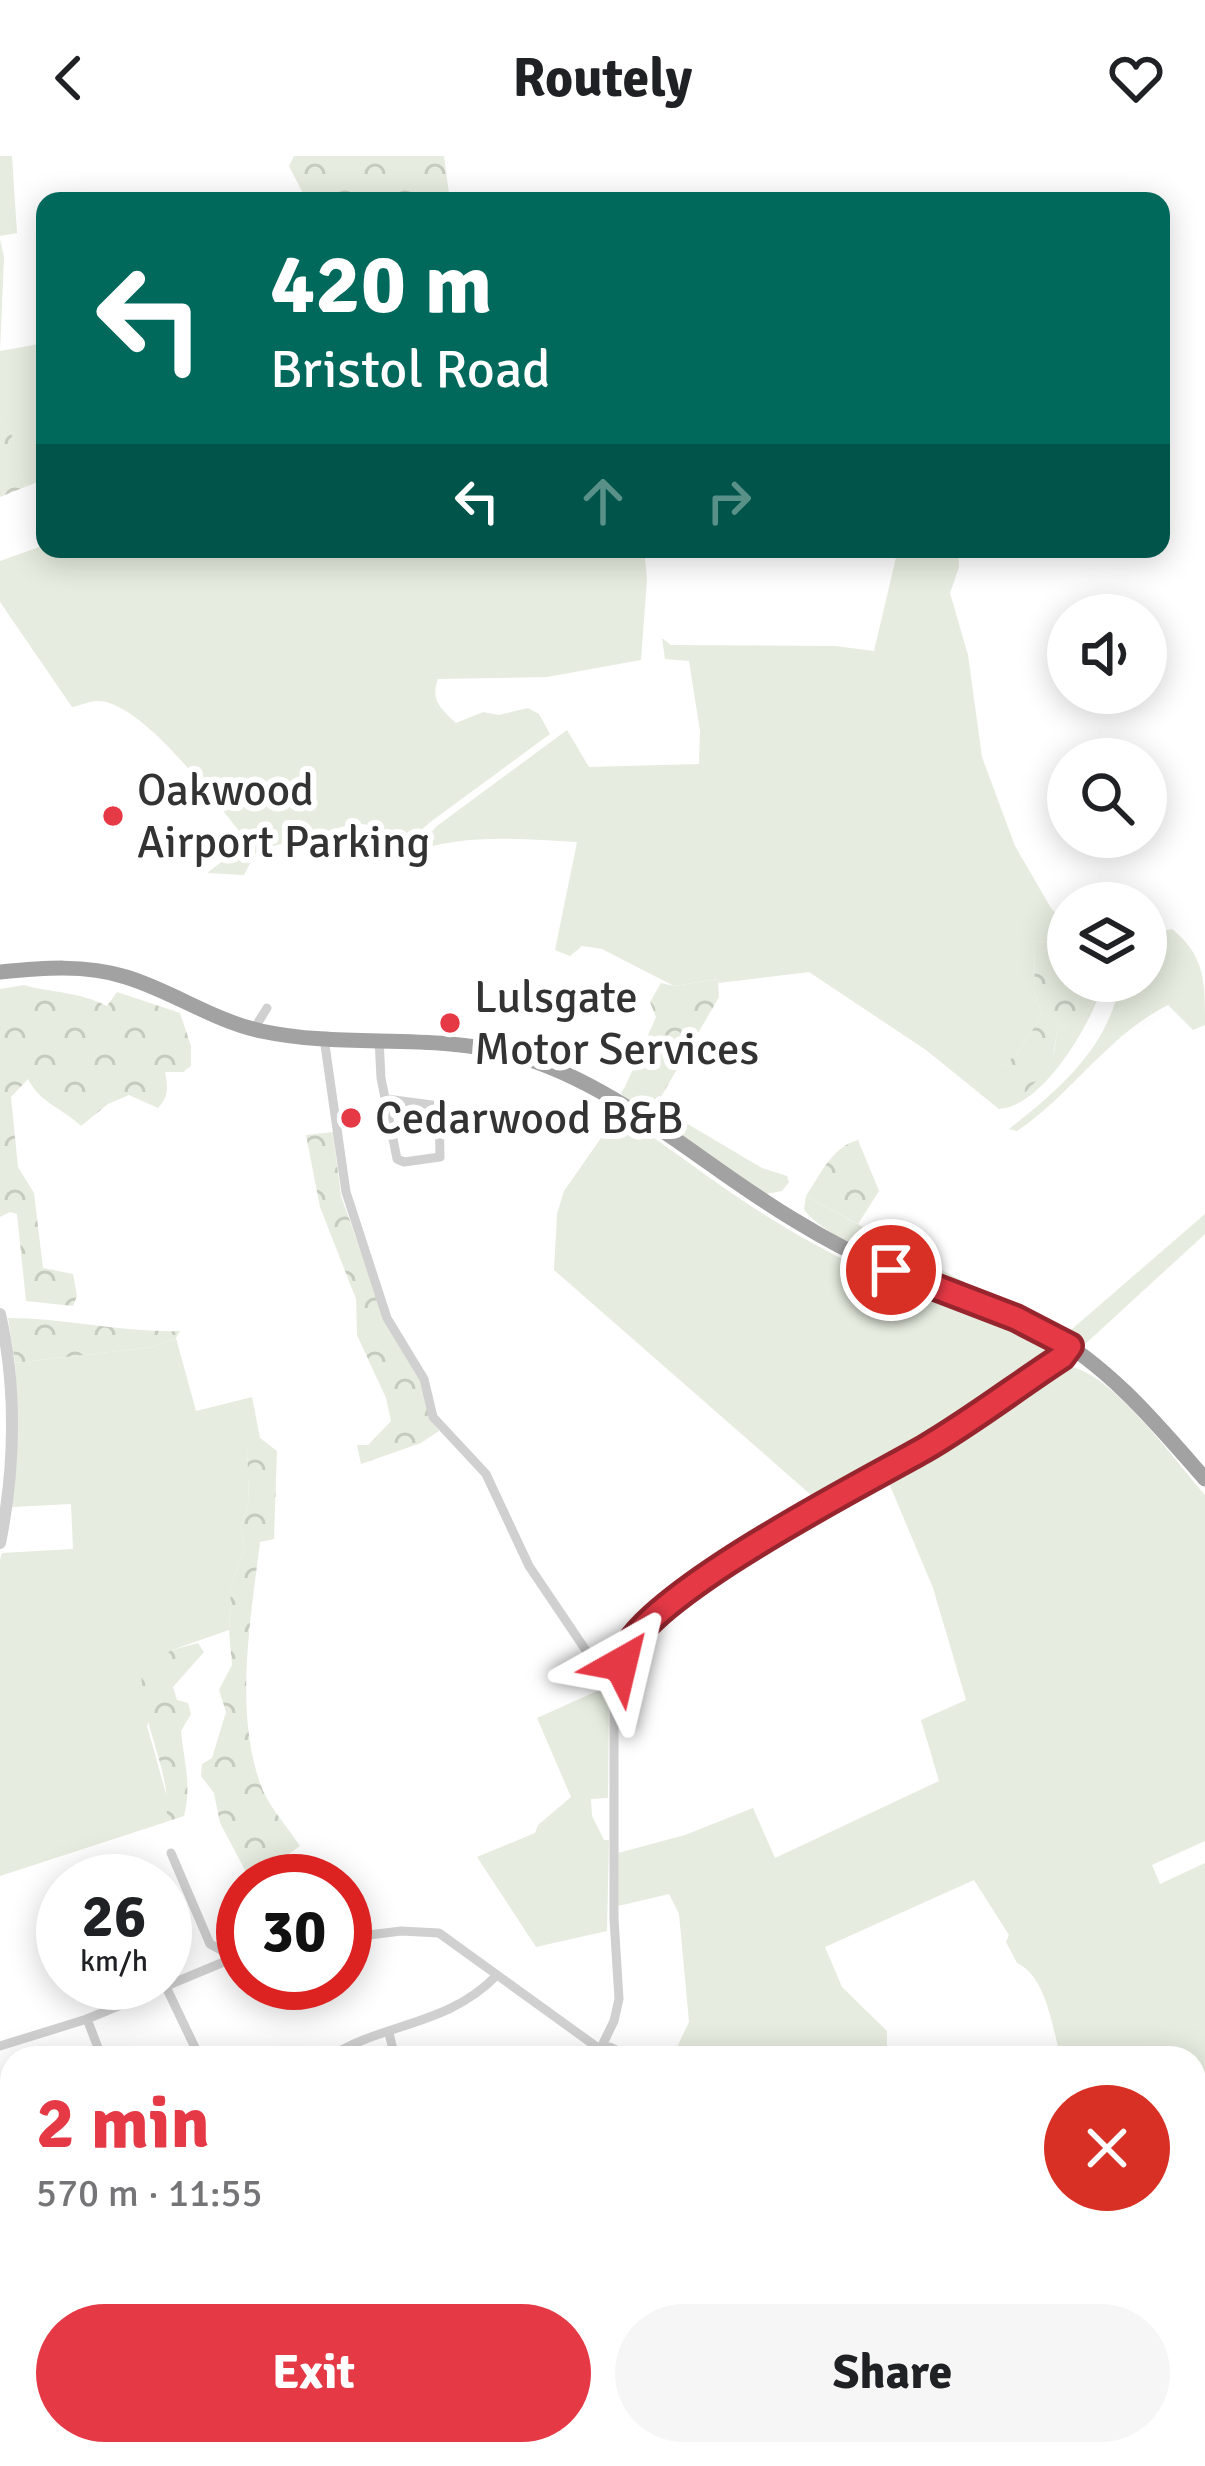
<!DOCTYPE html>
<meta charset="utf-8">
<style>
:root{--surface:#fff;--page:#f6f6f6;--text:#202124;--muted:#757577;--accent:#e63946}
body{margin:0;font-family:Signika,sans-serif;background:var(--page);color:var(--text);height:100vh;display:flex;flex-direction:column;font-size:45px;white-space:nowrap}
*{box-sizing:border-box;margin:0}
p{font-size:39px;color:var(--muted)}
.icon{flex:none;width:66px;height:66px;fill:none;stroke:currentColor;stroke-width:2;stroke-linecap:round;stroke-linejoin:round}
.map{position:relative;flex:1;overflow:hidden}
.panel{position:absolute;left:0px;top:1890px;width:1206px;height:420px;display:flex;flex-direction:column;background:var(--surface);border-radius:36px 36px 0 0;box-shadow:0 6px 30px #0003}
.panel>*{flex:none}
.guide{position:absolute;left:36px;top:36px;width:1134px;height:366px;border-radius:24px;box-shadow:0 6px 30px #0003;background:#00695c;color:#fff;overflow:hidden}
.controls{position:absolute;left:1047px;top:438px;display:grid;gap:24px}
.controls a{display:grid;place-items:center;width:120px;height:120px;border-radius:50%;background:var(--surface);box-shadow:0 6px 30px #0003;font-size:60px}
.speed{position:absolute;left:36px;top:1698px;display:flex;gap:24px;font-size:60px;font-weight:700;text-align:center}
.speed>*{display:grid;place-content:center;width:156px;height:156px;border-radius:50%;background:var(--surface);box-shadow:0 6px 30px #0003;line-height:1}
.speed small{font-size:30px;font-weight:400}
.speed .limit{border:18px solid #d22;background:#fff;color:#111}
.pin{position:absolute;display:grid;place-items:center;width:102px;height:102px;color:#fff;margin:-51px;border:6px solid #fff;border-radius:50%;box-shadow:0 3px 12px #0007}
.me{position:absolute;width:132px;margin:-66px;rotate:37deg;stroke-linejoin:round;filter:drop-shadow(0 0 9px #0008)}
.turn{display:flex;align-items:center;gap:42px;height:252px;padding:0 36px;font-size:54px}
.turn .icon{width:156px;height:156px;stroke-width:2.5}
.turn b{display:block;font-size:84px;line-height:102px}
.lanes{display:flex;align-items:center;height:114px;padding:0 36px;background:#0003;justify-content:center;gap:60px;direction:ltr}
.lanes .off{opacity:.35}
.round{display:grid;place-items:center;flex:none;width:126px;height:126px;border-radius:63px;background:var(--page)}
.summary{display:flex;align-items:center;justify-content:space-between;height:204px;padding:0 36px}
h1{font-size:72px;font-weight:800;line-height:90px;color:var(--accent)}
.primary-button{display:flex;gap:24px;margin-top:auto;padding:24px 36px}
.primary-button a{flex:1;height:138px;border-radius:72px;background:var(--accent);color:#fff;font-size:48px;font-weight:800;line-height:138px;text-align:center}
.primary-button a+a{background:var(--page);color:var(--text)}
header{display:flex;justify-content:space-between;align-items:center;height:156px;padding:0 36px;background:var(--surface);font-size:54px;font-weight:800}
.map>svg:first-child{display:block}
.green{fill:#e6ecdf}
.forest{fill:url(#forest-crowns)}
.lines{fill:none;stroke-linecap:round;stroke-linejoin:round}
.taxiway{stroke:#c4c4c4;stroke-width:24}
.runway{stroke:#c4c4c4;stroke-width:60}
.minor{stroke:#d0d0d0;stroke-width:9}
.tertiary{stroke:#d0d0d0;stroke-width:12}
.trunk{stroke:#a2a2a2;stroke-width:15}
.route-casing{stroke:#96252e;stroke-width:30}
.route{stroke:#e63946;stroke-width:21}
.poi-dot{fill:#e63946;stroke:#fff;stroke-width:4.5}
.labels{text-anchor:middle;dominant-baseline:central;stroke-width:12;stroke-linejoin:round;paint-order:stroke}
.poi-label{font-size:45px;fill:#333;stroke:#fff;text-anchor:start}
</style>
<header><svg class="icon" aria-label="back" viewBox="0 0 24 24"><path d="M15 5l-7 7 7 7"/></svg>Routely<svg class="icon" aria-label="heart" viewBox="0 0 24 24"><path d="M12 20l-8-8c-3-5 5-10 8-4 3-6 11-1 8 4z"/></svg></header>
<div class="map">
<svg width="1205" height="2310" viewBox="0 0 1205 2310">
<defs>
<pattern id="forest-crowns" width="20" height="18" patternUnits="userSpaceOnUse" patternTransform="scale(3)"><rect width="20" height="18" fill="#e6ecdf"/><path d="M2 6a3 3 0 1 1 6 0M12 15a3 3 0 1 1 6 0" fill="none" stroke="#c6cbc0"/></pattern>
</defs>
<rect width="100%" height="100%" fill="#fff"/>
<g class="green">
<path d="M0,0h12l5,77 -17,3z"/>
<path d="M0,83l4,18 -4,94 45,-8v136l-20,8 -16,-61 -9,-5z"/>
<path d="M45,389v4h40l4,8 60,-8h495l3,30 -6,81 -94,17 -109,2c-8,21 3,30 18,44l27,-11 16,3 29,-7 11,6 11,20 -121,89 -24,22 -31,-19 -18,-3 -93,26 -8,5 -11,21 -37,-2 41,-31c-29,-35 -102,-138 -149,-141 -8,-1 -20,5 -27,6l-72,-105v-41z"/>
<path d="M898,393h60l1,18 -9,26 18,62 14,102 33,89 36,62 17,18v18l-33,-3 -1,51 8,23 -24,38 -21,18 57,-17 3,-23 9,-6 12,4 21,-38 1,-10h4c-11,40 -60,125 -105,128l-73,-59 -117,-78 -90,11 -2,-4 -43,7 -72,-37 -20,-3 -12,10 -15,-6 22,-108c-55,-3 -115,-9 -166,11l26,-27 130,-96 22,37 110,-3 1,-33 -11,-70 -24,-2 -3,-21 9,7 164,1 39,5z"/>
<path d="M1172,773c33,27 33,52 33,96l-12,5 -25,-25c-60,30 -96,89 -151,126l-8,-2c50,-39 101,-83 111,-148h26c0,-19 6,-30 8,-48z"/>
<path d="M625,931l137,81 25,8 2,6 -7,9 -16,3 -140,-93 -5,-8z"/>
<path d="M607,953c43,23 82,55 123,83 59,41 121,74 187,101 33,14 124,29 141,61l-104,72 -135,76 -265,-232 3,-56 7,-23 37,-53z"/>
<path d="M806,1040l217,118c-46,-19 -196,-67 -219,-105z"/>
<path d="M1205,1058v20l-122,112 -19,-10z"/>
<path d="M176,1182l20,73 56,-14 8,41 -13,12 2,52 -8,24 3,24 -13,35 -2,45 -57,20 -25,76 22,78 -3,18 -166,54v-316l2,-7 71,-4 -2,-45 -59,3 5,-103 -2,-41 137,-16z"/>
<path d="M1069,1211c41,3 108,96 136,128v346l-53,24 8,19 45,-21v312l-11,-2v-115h-133c-9,-30 -14,-81 -44,-95l-11,-21 3,-7 -35,-55 -149,67 17,40 45,44v27h-194l-16,-11 12,-25 -10,-108 -10,-20 -51,12v-53l67,-18 68,-27 22,50 164,-77 -18,-61 45,-20 -33,-112 -47,-112 162,-104z"/>
<path d="M606,1531l3,8 -1,103 -17,1 1,17 12,24h5l-2,91 -71,16 -59,-90 58,-24 3,-8 33,-28 -34,-79z"/>
<path d="M12,1976v209l-12,-57v-151z"/>
<path d="M1194,2030l11,3v277h-292l-3,-12h284z"/>
<path d="M0,2213l12,49v36h9l3,12h-24z"/>
<path d="M41,2298h189l5,12h-191z"/>
<path d="M420,2298h314l5,12h-323z"/>
</g>
<g class="forest">
<path d="M294,0h150l6,45h-143l-18,-35z"/>
<path d="M0,265l9,4 16,62 -25,10z"/>
<path d="M1035,785l33,3v37h32l-1,9 -21,40 -12,-5 -9,6 -5,33 -29,31 -15,7 -19,-3 8,-28 21,-18 24,-38 -8,-23z"/>
<path d="M718,823l1,18 -64,110 -30,-20 31,-70 -6,-15 11,-19 13,3z"/>
<path d="M24,829c29,8 56,7 83,21l10,-14 63,21 11,33v20l-8,6h-18c3,16 4,24 -7,36l-29,-13 -21,9 -27,22c-20,-19 -40,-22 -53,-47l-17,18 7,70 16,26 9,75 30,6 4,22 -4,10 -47,-5 -9,-87 -7,-2 -10,5v-228z"/>
<path d="M333,976l8,64 39,109 40,74 12,42 7,10 -18,12 -60,21 -4,-19h11l23,-24 -5,-23 -29,-63 -1,-36 -36,-92 -14,-72z"/>
<path d="M858,984l21,51 -21,33 -52,-28c14,-21 26,-49 52,-56z"/>
<path d="M8,1162c58,0 114,15 172,13l-4,7 -24,9 -137,16z"/>
<path d="M260,1282l17,13 -3,88 -14,3c-9,76 -26,166 0,241 7,22 27,43 40,63l-38,27 -17,-3 -25,-47 -6,-30 -13,-17 1,-12 10,-6 14,-46 -7,-22 13,-25 -3,-35 2,-45 13,-35 -3,-24 8,-24 -2,-53z"/>
<path d="M198,1487l6,9 -31,35 4,13 11,3 3,11 -10,17c3,32 11,53 3,85l-18,6c8,-51 -29,-101 -24,-154l30,-18z"/>
</g>
<g class="lines">
<path class="taxiway" d="M809,2298c26,7 72,1 92,12"/>
<path class="runway" d="M902,2298l3,12"/>
<g class="minor">
<path d="M254,873l13,-21"/>
<path d="M324,882l22,154 41,126 37,61 9,38 53,57 43,92 85,126"/>
<path d="M379,883l2,39 16,81 7,3 36,-5 -1,-51 -52,-7"/>
<path d="M171,1697l39,91 13,7 20,-6"/>
<path d="M345,1782l56,-7 38,2 162,117"/>
<path d="M167,1833l33,69"/>
<path d="M87,1863l15,39"/>
<path d="M389,1877l6,25"/>
<path d="M0,1890l87,-27 156,-65"/>
<path d="M601,1894l9,-3 23,11"/>
<path d="M328,1902c55,-36 119,-31 169,-83"/>
<path d="M596,1902l18,-37 5,-22 -5,-80v-227l10,-44 46,-43 104,-73 153,-85 135,-90 8,-10"/>
<path d="M1194,2026l11,2"/>
<path d="M301,2310l9,-12"/>
<path d="M412,2310l4,-12"/>
</g>
<g class="tertiary">
<path d="M0,1158c17,73 15,156 0,229"/>
<path d="M0,2165l12,53"/>
<path d="M32,2298l3,12"/>
</g>
<path class="trunk" d="M0,816c42,-4 85,-8 126,5 46,14 88,44 135,54 84,18 171,1 254,24 105,30 189,112 281,166 31,19 63,36 97,50 51,19 105,34 152,60 65,36 112,93 160,148"/>
</g>
<g class="lines">
<defs>
<path id="route" d="M621,1508c6,-61 247,-183 303,-215 48,-28 92,-62 138,-92l8,-11 -54,-28 -125,-48"/>
</defs>
<use href="#route" class="route-casing"/>
<use href="#route" class="route"/>
</g>
<g class="poi-dot">
<circle cx="113" cy="660" r="12"/>
<circle cx="450" cy="867" r="12"/>
<circle cx="351" cy="962" r="12"/>
</g>
<g class="labels">
<g class="poi-label">
<text x="137" y="634">Oakwood<tspan x="137" dy="52">Airport Parking</tspan></text>
<text x="474" y="841">Lulsgate<tspan x="474" dy="52">Motor Services</tspan></text>
<text x="375" y="962">Cedarwood B&amp;B</text>
</g>
</g>
</svg>
<div class="controls">
<a><svg class="icon" aria-label="sound" viewBox="0 0 24 24"><path d="M4 9h4l5-4v14l-5-4H4zM17 9q2 3 0 6"/></svg></a>
<a><svg class="icon" aria-label="search" viewBox="0 0 24 24"><circle cx="10" cy="10" r="6"/><path d="M15 15l6 6"/></svg></a>
<a><svg class="icon" aria-label="layers" viewBox="0 0 24 24"><path d="M12 4l9 5-9 5-9-5zM3 14l9 5 9-5"/></svg></a>
</div>
<div class="speed"><div>26<small>km/h</small></div><div class="limit">30</div></div>
<div class="pin" style="left:891px;top:1114px;background:#d93025"><svg class="icon" aria-label="arrive" viewBox="0 0 24 24"><path d="M6 21V4h12l-3 4 3 4H6"/></svg></div>
<svg class="me" style="left:621px;top:1508px" viewBox="-20 -20 40 40"><path d="M0-17L14 15 0 8-14 15z" fill="#e63946" stroke="#fff" stroke-width="4"/></svg>
<div class="guide">
<div class="turn"><svg class="icon" aria-label="left" viewBox="0 0 24 24"><path d="M17 20v-9H6M10 6l-5 5 5 5"/></svg><div><b>420 m</b>Bristol Road</div></div>
<div class="lanes"><svg class="icon" aria-label="left" viewBox="0 0 24 24"><path d="M17 20v-9H6M10 6l-5 5 5 5"/></svg><svg class="icon off" aria-label="ahead" viewBox="0 0 24 24"><path d="M12 20V5M6 11l6-6 6 6"/></svg><svg class="icon off" aria-label="right" viewBox="0 0 24 24"><path d="M7 20v-9h11M14 6l5 5-5 5"/></svg></div>
</div>
<section class="panel">
<div class="summary"><div><h1>2 min</h1><p>570 m · 11:55</p></div><a class="round" style="background:#d93025;color:#fff"><svg class="icon" aria-label="close" viewBox="0 0 24 24"><path d="M6 6l12 12M18 6L6 18"/></svg></a></div>
<div class="primary-button"><a>Exit</a><a>Share</a></div>
</section>
</div>
